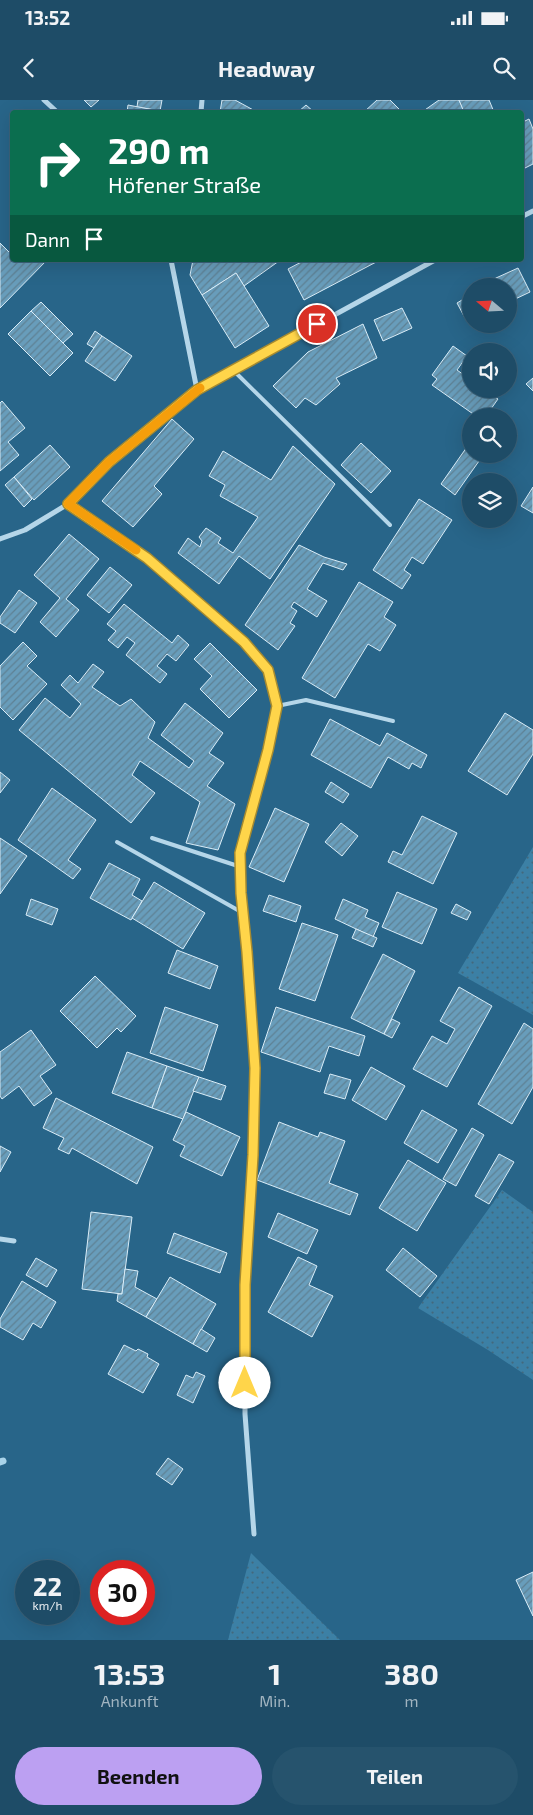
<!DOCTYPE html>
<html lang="de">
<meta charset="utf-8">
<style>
:root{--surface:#1e4c67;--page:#26536d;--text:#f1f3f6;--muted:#a1b4c0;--line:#3c637b;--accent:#bca0f2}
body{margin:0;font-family:"Exo 2",sans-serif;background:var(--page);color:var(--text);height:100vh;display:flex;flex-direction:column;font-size:19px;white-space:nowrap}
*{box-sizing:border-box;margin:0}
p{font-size:16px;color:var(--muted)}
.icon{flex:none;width:28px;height:28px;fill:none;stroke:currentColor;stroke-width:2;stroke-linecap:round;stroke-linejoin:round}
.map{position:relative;height:1540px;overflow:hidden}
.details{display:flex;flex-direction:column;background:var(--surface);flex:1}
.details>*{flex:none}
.hud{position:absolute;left:10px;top:10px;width:514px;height:152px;border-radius:5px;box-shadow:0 5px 20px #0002,0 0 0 1px var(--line);background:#0b6e4f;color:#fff;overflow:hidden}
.needle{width:32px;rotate:289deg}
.controls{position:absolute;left:462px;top:178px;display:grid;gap:10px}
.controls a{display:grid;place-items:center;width:55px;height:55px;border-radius:50%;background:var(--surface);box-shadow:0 5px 20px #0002,0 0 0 1px var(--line);font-size:25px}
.speed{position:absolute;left:15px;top:1460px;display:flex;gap:10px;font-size:25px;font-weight:700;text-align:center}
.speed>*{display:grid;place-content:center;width:65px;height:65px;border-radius:50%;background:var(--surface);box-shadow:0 5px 20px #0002,0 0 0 1px var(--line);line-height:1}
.speed small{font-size:12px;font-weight:400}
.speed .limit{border:8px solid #d22;background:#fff;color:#111}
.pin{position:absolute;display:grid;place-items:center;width:42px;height:42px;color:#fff;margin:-21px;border:2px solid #fff;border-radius:50%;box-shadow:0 1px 5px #0007}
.me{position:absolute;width:55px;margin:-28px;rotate:0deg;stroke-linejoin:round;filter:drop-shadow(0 0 4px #0008)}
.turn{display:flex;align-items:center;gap:18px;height:105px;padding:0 15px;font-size:22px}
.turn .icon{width:65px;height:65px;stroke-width:2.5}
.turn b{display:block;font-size:35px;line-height:42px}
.then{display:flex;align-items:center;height:48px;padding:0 15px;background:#0003;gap:10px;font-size:19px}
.eta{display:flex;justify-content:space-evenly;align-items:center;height:85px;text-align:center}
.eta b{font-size:30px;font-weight:700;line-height:35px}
.primary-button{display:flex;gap:10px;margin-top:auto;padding:10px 15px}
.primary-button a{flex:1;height:58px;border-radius:30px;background:var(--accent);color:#111;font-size:20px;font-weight:700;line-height:58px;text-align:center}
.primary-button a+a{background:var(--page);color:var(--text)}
.status{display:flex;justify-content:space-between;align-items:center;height:35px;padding:0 25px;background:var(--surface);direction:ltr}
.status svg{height:14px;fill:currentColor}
header{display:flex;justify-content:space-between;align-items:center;height:65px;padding:0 15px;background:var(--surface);font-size:22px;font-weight:700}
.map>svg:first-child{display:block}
.grass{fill:url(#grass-dots)}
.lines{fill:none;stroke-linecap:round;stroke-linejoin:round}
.stream{stroke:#a9d3e9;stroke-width:7}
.building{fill:url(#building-hatch);stroke:#d9ecf7}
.lane{stroke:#b5d6e9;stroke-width:4}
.street{stroke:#b5d6e9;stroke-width:5}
.route-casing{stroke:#a68a30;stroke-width:12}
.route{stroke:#ffd54a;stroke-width:9}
.slow{stroke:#f59e0b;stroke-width:9}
</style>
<div class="status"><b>13:52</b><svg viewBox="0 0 49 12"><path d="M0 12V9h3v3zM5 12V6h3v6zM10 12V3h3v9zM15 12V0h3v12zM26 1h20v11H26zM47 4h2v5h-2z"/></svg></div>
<header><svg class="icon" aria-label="back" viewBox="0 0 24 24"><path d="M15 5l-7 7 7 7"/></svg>Headway<svg class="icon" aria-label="search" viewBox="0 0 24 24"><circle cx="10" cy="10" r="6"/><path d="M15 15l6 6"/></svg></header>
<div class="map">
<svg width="533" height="1540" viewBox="0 0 533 1540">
<defs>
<pattern id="grass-dots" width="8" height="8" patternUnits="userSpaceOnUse" patternTransform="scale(1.25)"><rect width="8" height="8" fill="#3c80a5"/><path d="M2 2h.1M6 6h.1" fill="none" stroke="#43697d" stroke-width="1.8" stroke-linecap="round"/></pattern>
<pattern id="building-hatch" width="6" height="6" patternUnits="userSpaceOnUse" patternTransform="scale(1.25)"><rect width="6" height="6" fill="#689dbb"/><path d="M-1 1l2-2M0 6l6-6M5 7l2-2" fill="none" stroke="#5e8194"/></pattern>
</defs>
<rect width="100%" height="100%" fill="#286589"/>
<g class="grass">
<path d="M533,747v168l-75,-42z"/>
<path d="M502,1090l31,22v168l-45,-30 -70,-42z"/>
<path d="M251,1453l89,87h-112z"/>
</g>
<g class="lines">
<path class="stream" d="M0,1362l3,-1"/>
</g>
<g class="building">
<path d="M84,0h15l-8,7z"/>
<path d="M138,0h24l-2,11 -23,-4z"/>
<path d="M222,0h13l22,12h-37z"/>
<path d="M377,0h13l12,12h-38z"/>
<path d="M439,0h20l4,9 -4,3h-37z"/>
<path d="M459,0h30l5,12h-30z"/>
<path d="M128,5l32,6v1h-33z"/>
<path d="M306,5l8,7h-16z"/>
<path d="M529,19l4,10v35l-12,6v-47z"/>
<path d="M0,143l9,9 3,-4v12h35l-47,48z"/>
<path d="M193,160h86v1l-35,25 -8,-13 -34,22 -12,-20z"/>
<path d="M305,160h75l-76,40 -16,-31z"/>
<path d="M518,168l12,24 -21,10v-16h-23l-1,-3z"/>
<path d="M236,173l33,53 -34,22 -33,-53z"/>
<path d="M467,197l4,8v10l-6,3 -8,-15z"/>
<path d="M41,202l32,32 -10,9 -32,-32z"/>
<path d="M402,208l10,20 -29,13 -9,-21z"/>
<path d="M31,211l42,42 -23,23 -42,-42z"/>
<path d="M363,224l14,34 -41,20 4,6 -24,21 -11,-7 -9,10 -23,-22 35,-34z"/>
<path d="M95,231l7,5 -8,12 -7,-4z"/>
<path d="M102,236l30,20 -17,25 -30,-20z"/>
<path d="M453,246l14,10 -10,14 14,10v9h12l15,10 -12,17h-10l-44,-31 5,-6 -5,-4z"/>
<path d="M533,278v13l-7,-7z"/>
<path d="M2,301l23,27 -17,14 11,13 -19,16v-68z"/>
<path d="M172,319l22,20 -40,47 8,8 -29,33 -31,-26z"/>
<path d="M471,328v26h13l-29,41 -14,-11 28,-40 -6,-4z"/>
<path d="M509,328l8,6 -8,11z"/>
<path d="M361,343l30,28 -20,22 -30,-28z"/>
<path d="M50,345l20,22 -36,33 -20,-23z"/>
<path d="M293,346l42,38 -65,95 -31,-23 -20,28 -41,-31 10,-15 12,9 2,-6 -3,-4 7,-9 15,10 -3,5 15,10 25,-36 -38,-21 5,-11 -16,-9 14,-25 48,29z"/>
<path d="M14,377l18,22 -8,8 -19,-22z"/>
<path d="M533,387v26l-12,-7z"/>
<path d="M419,399l33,21 -29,44 -11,-7 -8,13 7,5 -9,14 -29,-19z"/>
<path d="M69,434l30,25 -33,40 13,11 -23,27 -16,-15 20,-24 -26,-23z"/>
<path d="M299,445l25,12 23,7 -4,6 -20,-7 -16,26 20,12 -10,16 -23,-15 -3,5 6,4 -7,12 5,3 -17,24 -33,-25z"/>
<path d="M110,467l22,18 -23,28 -22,-18z"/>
<path d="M359,482l34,20 -9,15 12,8 -16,26 -12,-7 -33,54 -33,-20z"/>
<path d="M19,490l18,13 -22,30 -15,-10v-6z"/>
<path d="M124,504l48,39 6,-8 11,10 -13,16 -9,-7 -10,12 10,8 -7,9 -34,-28 9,-12 -8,-6 -9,11 -10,-8 8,-9 -9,-7z"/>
<path d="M23,542l14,14 -10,10 20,18 -34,36 -13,-13v-41z"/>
<path d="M210,543l47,47 -28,28 -29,-29 12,-13 -18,-17z"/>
<path d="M93,564l11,8 -12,15 28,19 11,-7 24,23 -7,16 41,30 5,-7 -33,-26 24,-32 38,30 -14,20 15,10 -17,23 28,18 -17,46 -32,-7 14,-41 -60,-41 -8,14 23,18 -24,30 -112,-93 26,-32 25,20 11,-14 -20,-19 9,-10 8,8z"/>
<path d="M505,613l28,17v24l-26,41 -39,-24z"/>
<path d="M330,619l50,27 7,-13 40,22 -6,13 -9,-5 -3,6 -21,-12 -17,31 -60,-33z"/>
<path d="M0,672l10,8 -10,13z"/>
<path d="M331,682l18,12 -6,9 -18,-11z"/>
<path d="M52,688l44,32 -28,40 13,9 -8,10 -55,-39z"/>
<path d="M275,708l34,16 -25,58 -35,-15z"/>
<path d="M422,716l35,17 -24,51 -45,-22 5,-11 9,4z"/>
<path d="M341,723l17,13 -16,20 -17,-14z"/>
<path d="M0,738l27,18 -27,38z"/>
<path d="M109,763l31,16 -8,16 10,6 -11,19 -41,-22z"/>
<path d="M154,782l51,31 -22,36 -51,-31z"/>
<path d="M397,792l40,17 -15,35 -40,-17z"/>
<path d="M269,795l32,11 -5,16 -33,-11z"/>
<path d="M31,799l27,10 -6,16 -26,-10z"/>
<path d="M343,799l25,11 -3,7 14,6 -6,14 -38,-18z"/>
<path d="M456,804l15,8 -4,8 -16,-7z"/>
<path d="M302,823l36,12 -23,66 -36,-12z"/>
<path d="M356,829l21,9 -4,9 -21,-9z"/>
<path d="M177,850l41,16 -8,23 -42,-16z"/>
<path d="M383,854l32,17 -31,63 -33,-16z"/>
<path d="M95,876l41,40 -15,16 -4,-4 -20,20 -37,-37z"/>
<path d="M459,887l33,19 -45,81 -34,-18 19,-33 15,8 8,-15 -15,-8z"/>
<path d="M165,907l53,18 -15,46 -53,-18z"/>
<path d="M276,907l89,29 -6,20 -30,-10 -9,26 -59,-20z"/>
<path d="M392,919l8,4 -8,15 -8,-4z"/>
<path d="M524,923l9,6v58l-21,37 -34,-20z"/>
<path d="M31,930l25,35 -16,11 12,17 -18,13 -15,-20 -17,13 -2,-3v-44z"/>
<path d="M127,952l40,14 -15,42 -40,-15z"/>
<path d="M167,966l32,11 -16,42 -31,-11z"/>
<path d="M371,967l34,19 -19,34 -34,-20z"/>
<path d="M330,974l21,6 -6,19 -21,-6z"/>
<path d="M199,977l27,9 -5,14 -28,-9z"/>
<path d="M56,998l97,49 -16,37 -65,-36 -3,6 -11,-5 6,-11 -21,-10z"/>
<path d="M422,1010l35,20 -19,33 -34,-20z"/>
<path d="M186,1012l54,25 -18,39 -42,-20 5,-10 -12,-6z"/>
<path d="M279,1022l39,15 2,-5 25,9 -16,42 29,11 -8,21 -93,-35z"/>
<path d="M472,1028l12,7 -28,51 -13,-7z"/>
<path d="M0,1046l11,6 -11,20z"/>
<path d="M499,1054l15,8 -25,42 -14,-8z"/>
<path d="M408,1060l38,23 -29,48 -38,-23z"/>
<path d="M91,1112l41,5 -10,77 -40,-5z"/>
<path d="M278,1113l40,17 -11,24 -39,-17z"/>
<path d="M174,1133l53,20 -7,20 -53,-20z"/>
<path d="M403,1148l34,28 -17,21 -34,-27z"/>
<path d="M298,1157l19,9 -8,19 24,11 -21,41 -44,-25z"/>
<path d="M36,1158l21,12 -10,17 -21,-12z"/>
<path d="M125,1169l13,2 -3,16 22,12 -11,18 -29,-16 1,-7h4z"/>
<path d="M170,1177l46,27 -23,40 -47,-27z"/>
<path d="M22,1181l34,21 -15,26 -8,-5 -10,17 -23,-13v-8z"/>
<path d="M201,1229l14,9 -8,14 -14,-8z"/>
<path d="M124,1245l12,6 2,-2 10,5 -1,3 12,7 -16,29 -35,-19z"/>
<path d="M196,1272l9,4 -12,27 -16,-8 9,-20 7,3z"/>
<path d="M168,1358l15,11 -11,16 -16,-11z"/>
<path d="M533,1472v44l-17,-36z"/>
</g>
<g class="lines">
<g class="lane">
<path d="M233,270l157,155"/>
<path d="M277,606l29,-6 87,21"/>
<path d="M152,738l89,29"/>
<path d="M117,742l126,71"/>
</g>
<g class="street">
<path d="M44,0l13,12"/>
<path d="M201,12l1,-12"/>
<path d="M521,117l12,-6"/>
<path d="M171,160l26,130"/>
<path d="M68,404l79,54 97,84 24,28 9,36 -9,44 -28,103 1,40 14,175 -2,87 -8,130v129l9,120"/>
<path d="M0,439l25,-9 43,-26 41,-41 88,-73 238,-130"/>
<path d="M0,1139l14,2"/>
</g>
</g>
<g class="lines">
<defs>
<path id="route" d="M245,1283v-98l8,-130 2,-87 -8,-116 -6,-59 -1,-40 28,-103 9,-44 -9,-36 -24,-28 -97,-84 -79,-54 41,-42 88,-72 120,-66"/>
</defs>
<use href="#route" class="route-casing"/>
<use href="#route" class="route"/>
<path class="slow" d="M136,450l-68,-46 41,-42 91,-74"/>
</g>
</svg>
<div class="controls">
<a><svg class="needle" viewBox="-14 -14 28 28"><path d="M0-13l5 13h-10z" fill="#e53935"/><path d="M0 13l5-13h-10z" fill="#a1b4c0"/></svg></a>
<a><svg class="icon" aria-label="sound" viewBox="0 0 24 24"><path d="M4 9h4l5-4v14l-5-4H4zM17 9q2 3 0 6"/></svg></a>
<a><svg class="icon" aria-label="search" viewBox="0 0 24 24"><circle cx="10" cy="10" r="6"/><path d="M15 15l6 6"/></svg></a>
<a><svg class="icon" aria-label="layers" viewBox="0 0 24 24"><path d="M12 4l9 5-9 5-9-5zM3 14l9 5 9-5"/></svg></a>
</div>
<div class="speed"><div>22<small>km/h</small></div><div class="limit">30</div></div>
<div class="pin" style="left:317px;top:224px;background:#d93025"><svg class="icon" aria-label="arrive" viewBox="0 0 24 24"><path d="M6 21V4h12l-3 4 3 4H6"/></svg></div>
<svg class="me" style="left:245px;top:1283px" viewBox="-20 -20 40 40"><circle r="19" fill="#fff"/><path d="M0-13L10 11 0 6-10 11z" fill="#ffd54a"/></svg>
<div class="hud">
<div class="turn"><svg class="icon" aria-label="right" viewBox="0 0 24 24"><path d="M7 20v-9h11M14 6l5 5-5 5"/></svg><div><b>290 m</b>Höfener Straße</div></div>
<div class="then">Dann<svg class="icon" aria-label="arrive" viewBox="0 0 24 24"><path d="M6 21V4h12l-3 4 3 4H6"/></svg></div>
</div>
</div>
<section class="details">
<div class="eta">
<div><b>13:53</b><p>Ankunft</p></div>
<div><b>1</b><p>Min.</p></div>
<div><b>380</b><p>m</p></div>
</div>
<div class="primary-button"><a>Beenden</a><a>Teilen</a></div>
</section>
